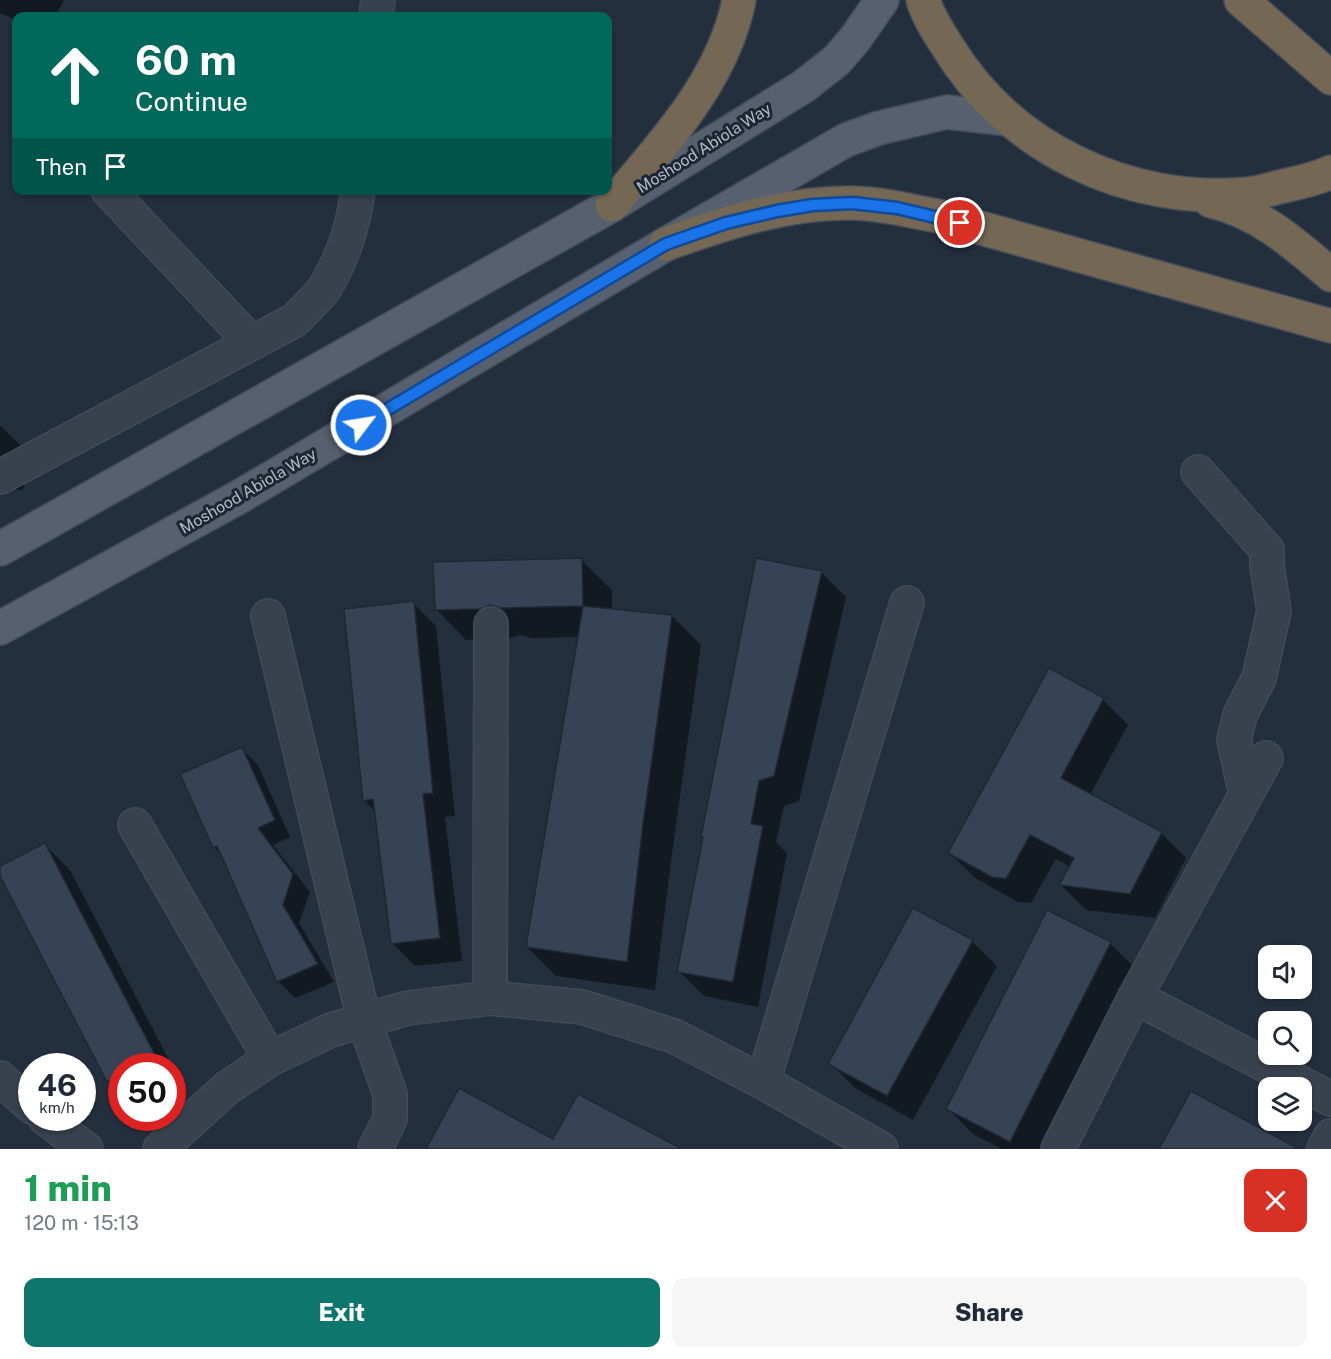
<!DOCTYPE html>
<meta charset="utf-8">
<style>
:root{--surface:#fff;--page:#f6f6f7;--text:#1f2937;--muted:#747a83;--accent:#0f766e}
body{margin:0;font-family:"Public Sans",sans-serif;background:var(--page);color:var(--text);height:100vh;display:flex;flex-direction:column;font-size:22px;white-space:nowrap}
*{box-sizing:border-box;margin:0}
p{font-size:20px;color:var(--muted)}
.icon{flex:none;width:33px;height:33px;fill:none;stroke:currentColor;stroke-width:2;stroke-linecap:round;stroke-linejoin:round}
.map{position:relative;height:1149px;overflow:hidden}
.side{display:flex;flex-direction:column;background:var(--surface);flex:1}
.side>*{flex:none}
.banner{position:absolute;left:12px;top:12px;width:600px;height:183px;border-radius:12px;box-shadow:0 2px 4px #0004;background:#00695c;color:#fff;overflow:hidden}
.tools{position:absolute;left:1258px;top:945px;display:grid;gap:12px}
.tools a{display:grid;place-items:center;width:54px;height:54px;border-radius:12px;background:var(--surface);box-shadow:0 2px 4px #0004;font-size:30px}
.speed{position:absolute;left:18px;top:1053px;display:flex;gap:12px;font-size:30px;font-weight:700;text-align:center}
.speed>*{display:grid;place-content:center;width:78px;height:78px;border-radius:50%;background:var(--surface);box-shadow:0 2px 4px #0004;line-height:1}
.speed small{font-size:15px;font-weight:400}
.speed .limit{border:9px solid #d22;background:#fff;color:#111}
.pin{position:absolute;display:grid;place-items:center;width:51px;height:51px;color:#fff;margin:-26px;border:3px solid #fff;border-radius:50%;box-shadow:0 2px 6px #0007}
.me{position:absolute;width:66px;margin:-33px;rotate:59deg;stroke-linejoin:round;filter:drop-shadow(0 0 4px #0008)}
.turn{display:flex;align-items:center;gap:21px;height:126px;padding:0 24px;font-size:27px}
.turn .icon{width:78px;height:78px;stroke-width:2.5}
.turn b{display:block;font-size:42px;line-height:51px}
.then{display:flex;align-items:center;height:57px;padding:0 24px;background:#0003;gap:12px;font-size:22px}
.round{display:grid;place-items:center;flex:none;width:63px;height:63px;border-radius:12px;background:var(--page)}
.headline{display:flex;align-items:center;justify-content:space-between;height:102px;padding:0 24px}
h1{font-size:36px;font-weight:800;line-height:45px;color:#1e9e55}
.action{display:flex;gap:12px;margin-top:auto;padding:12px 24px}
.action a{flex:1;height:69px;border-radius:12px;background:var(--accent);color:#fff;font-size:24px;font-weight:800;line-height:69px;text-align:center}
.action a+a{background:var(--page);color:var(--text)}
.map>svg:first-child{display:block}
.shadow{fill:#0007}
.building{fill:#364354;stroke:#1f2835;stroke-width:1.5}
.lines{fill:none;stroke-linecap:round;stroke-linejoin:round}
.minor-casing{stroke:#414a57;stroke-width:36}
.major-casing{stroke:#414a57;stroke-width:36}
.highway-casing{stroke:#434c59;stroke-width:36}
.minor{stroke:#38414e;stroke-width:33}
.major{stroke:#56606e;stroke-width:33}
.highway{stroke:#746855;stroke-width:33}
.route-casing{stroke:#114b97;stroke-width:15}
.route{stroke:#1a73e8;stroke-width:10}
.labels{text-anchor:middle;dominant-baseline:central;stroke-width:6;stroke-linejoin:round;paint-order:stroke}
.street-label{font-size:16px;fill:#b4bcc9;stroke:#1d2633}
</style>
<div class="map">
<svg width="1331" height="1149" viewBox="0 0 1331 1149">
<rect width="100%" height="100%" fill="#242f3e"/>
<g class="shadow">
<path d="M0,0h64l-8,16h-40v4l-16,-7z"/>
<path d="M0,425l33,33 -10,32 -23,-1z"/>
<path d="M581,560l31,30v21l60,5 29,29 -29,209 -17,136 -99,-14 -29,-29 52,-310 -47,1 -11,-3 -10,3 -45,2 -30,-31z"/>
<path d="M821,572l25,25 -47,204 -15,5 -8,36 11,11 -29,154 -54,-11 -25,-25z"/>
<path d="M413,603l23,23 19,190 -10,1 17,144 -47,5 -23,-23 -16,-131 -12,-12z"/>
<path d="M1103,700l25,25 -38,70 71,38 25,25 -31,60 -69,-8 -25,-25 10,-18 -15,-8 -25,44 -13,-1 -43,-24 -25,-25z"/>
<path d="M241,748l17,17 32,72 -17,8 37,47 -11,31 35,59 -39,16 -17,-17 -55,-125 -9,-9z"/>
<path d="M45,845l25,25 102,196h-50v29l-14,-14 -108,-208v-5z"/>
<path d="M972,941l25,25 -84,154 -58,-32 -25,-25z"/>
<path d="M1110,943l25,25 -91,181h-42l-29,-15 -25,-25z"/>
<path d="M172,1068l8,14 -8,4z"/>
</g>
<g class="building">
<path d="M582,558l1,48 -82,2 -11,-3 -10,4 -45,1 -2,-48z"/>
<path d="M756,558l66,13 -48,205 -15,5 -8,43 12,2 -30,156 -56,-10 26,-135h-2z"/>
<path d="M414,601l19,192 -10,1 17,144 -49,6 -18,-145 -10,2 -19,-192z"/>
<path d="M583,606l89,9 -29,209 -16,138 -101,-15z"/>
<path d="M1049,668l55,30 -43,80 101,54 -32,62 -71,-9 15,-27 -44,-23 -24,44 -14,-2 -44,-24z"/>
<path d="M242,747l33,73 -17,8 35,46 -10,31 35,59 -41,18 -60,-136 -4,2 -33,-74z"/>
<path d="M45,843l111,214 -18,9h-16v9l-15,7 -107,-206v-10z"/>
<path d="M913,908l60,32 -86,156 -59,-32z"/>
<path d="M1047,910l64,32 -101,200 -64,-33z"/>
<path d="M459,1088l94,51 25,-45 104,55h-256z"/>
<path d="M1191,1091l108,58h-140z"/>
</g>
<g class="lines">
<defs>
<g id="minor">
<path d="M376,16l2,-16"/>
<path d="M108,190l143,152"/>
<path d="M1198,472l69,78v16l7,45 -15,67 -19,37 -6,25 12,54"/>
<path d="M0,477l295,-157c9,-10 21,-20 29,-31 18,-29 30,-65 34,-99"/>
<path d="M268,616l96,404 26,74v25l-15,30"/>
<path d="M135,825l135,234"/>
<path d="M1135,997l196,102"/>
<path d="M490,998l1,-374"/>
<path d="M0,1078l32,29"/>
<path d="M763,1082l144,-479"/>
<path d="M45,1118l41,31"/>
<path d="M160,1149l67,-61 43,-29 61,-29 77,-22 82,-10 92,9 92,29 89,46 118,67"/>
<path d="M1058,1149l77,-152 131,-239"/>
<path d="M1324,1149l7,-13"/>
</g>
<g id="major">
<path d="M0,549l612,-344 192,-119 33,-26 18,-21 27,-39"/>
<path d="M0,628l239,-131 427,-253 180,-104 33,-12 68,-16 60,7"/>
</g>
<g id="highway">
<path d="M923,0c5,16 14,30 23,44 62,104 182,161 302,150 10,-1 21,-4 31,-7 18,-4 35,-7 52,-15"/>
<path d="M1241,0l90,78"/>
<path d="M1211,201c48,11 84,43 120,74"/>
<path d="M612,205c51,-62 111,-124 127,-205"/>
<path d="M666,244c59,-21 121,-42 185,-41 29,0 58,8 87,13l393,110"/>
</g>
</defs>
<use href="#minor" class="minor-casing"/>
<use href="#major" class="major-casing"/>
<use href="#highway" class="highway-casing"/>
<use href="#minor" class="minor"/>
<use href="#major" class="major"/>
<use href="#highway" class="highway"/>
</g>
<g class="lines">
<defs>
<path id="route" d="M361,425l305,-181 60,-21 51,-12 36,-6 39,-2 45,5 63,15"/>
</defs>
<use href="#route" class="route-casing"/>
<use href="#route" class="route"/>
</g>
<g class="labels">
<g class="street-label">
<text transform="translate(704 148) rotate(-32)">Moshood Abiola Way</text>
<text transform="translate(248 491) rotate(-30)">Moshood Abiola Way</text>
</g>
</g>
</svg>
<div class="tools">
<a><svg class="icon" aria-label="sound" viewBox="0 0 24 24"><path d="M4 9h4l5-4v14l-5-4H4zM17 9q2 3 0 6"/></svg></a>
<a><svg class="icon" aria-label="search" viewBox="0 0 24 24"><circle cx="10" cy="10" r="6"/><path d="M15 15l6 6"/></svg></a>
<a><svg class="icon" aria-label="layers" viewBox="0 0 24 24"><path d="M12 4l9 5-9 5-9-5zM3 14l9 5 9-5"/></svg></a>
</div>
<div class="speed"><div>46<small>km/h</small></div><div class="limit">50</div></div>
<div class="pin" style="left:960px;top:223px;background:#d93025"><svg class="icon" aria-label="arrive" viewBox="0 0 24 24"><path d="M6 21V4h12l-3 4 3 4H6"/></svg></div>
<svg class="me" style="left:361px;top:425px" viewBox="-20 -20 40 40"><circle r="17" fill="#1a73e8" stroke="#fff" stroke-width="3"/><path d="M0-11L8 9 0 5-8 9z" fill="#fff"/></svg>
<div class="banner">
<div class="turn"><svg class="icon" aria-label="ahead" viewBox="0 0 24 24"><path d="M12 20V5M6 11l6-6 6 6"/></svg><div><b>60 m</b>Continue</div></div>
<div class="then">Then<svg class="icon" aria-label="arrive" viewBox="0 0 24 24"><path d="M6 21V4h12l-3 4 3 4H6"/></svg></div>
</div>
</div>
<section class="side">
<div class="headline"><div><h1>1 min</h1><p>120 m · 15:13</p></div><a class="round" style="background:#d93025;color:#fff"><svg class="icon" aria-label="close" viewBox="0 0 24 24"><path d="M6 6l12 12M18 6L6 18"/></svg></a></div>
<div class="action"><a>Exit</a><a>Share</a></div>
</section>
